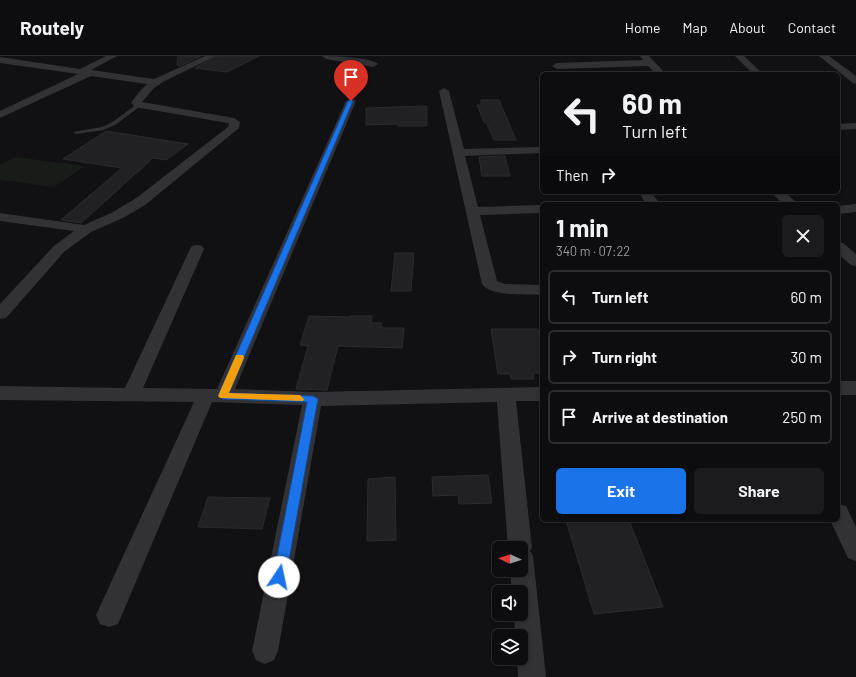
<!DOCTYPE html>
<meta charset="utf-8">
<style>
:root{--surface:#0d0c0e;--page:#1b1a1c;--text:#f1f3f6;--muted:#9a9b9e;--line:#2d2c2e;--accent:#1a73e8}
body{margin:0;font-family:Barlow,sans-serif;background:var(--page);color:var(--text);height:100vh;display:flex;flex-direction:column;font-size:15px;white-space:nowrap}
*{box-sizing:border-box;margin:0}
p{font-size:13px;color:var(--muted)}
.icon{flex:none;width:22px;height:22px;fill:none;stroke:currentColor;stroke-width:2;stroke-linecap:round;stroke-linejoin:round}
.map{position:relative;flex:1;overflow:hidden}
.panel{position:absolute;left:540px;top:146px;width:300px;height:320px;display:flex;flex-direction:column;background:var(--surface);border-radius:6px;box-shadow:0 2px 6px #0003,0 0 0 1px var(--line)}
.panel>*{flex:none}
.guide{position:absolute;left:540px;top:16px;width:300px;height:122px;border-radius:6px;box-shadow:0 2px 6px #0003,0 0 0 1px var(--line);background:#0d0c0e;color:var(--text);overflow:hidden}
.needle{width:26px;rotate:274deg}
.tools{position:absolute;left:492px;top:485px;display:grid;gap:8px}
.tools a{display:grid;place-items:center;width:36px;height:36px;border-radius:6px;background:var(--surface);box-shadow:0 2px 6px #0003,0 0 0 1px var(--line);font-size:20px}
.pin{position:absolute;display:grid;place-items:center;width:34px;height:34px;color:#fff;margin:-41px -17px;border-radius:50% 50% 50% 0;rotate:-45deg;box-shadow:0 0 4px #0007}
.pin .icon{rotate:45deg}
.me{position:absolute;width:44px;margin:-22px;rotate:11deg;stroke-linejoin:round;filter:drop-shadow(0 0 3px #0008)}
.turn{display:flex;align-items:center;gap:14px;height:84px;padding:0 16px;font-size:18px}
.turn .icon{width:52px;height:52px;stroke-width:2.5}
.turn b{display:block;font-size:28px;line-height:34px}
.then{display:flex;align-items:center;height:38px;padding:0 16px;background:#0003;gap:8px;font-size:15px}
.round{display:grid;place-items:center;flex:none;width:42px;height:42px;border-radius:6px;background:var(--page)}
.summary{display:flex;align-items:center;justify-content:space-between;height:68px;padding:0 16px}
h1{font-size:24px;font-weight:700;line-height:30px}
.action{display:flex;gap:8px;margin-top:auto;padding:8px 16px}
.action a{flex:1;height:46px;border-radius:6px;background:var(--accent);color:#fff;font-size:16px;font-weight:700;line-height:46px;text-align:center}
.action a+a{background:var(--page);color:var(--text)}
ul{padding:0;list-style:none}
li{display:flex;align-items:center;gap:12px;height:54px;margin:0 8px 6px;padding:0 8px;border:2px solid var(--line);border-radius:6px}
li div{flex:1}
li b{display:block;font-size:15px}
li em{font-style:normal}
header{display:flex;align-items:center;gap:24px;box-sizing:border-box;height:56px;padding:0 20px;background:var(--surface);border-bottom:1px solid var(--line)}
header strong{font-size:19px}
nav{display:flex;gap:22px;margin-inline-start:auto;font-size:14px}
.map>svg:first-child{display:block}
.green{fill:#171c18}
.building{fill:#212123;stroke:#2b2b2d}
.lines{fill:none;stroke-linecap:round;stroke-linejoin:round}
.service{fill:#323236;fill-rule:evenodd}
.minor{fill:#323236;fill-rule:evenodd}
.route{fill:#1a73e8;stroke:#114b97}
.slow{fill:#f59e0b}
</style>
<header>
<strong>Routely</strong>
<nav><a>Home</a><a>Map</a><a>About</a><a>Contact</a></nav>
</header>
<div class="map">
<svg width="856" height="621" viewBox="0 0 856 621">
<rect width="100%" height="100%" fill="#111012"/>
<path class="green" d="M16,101l69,9 -31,21 -54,-7v-15z"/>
<g class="building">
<path d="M178,0h23l-21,10 -3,-1z"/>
<path d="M217,0h42l-32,16 -32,-4z"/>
<path d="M481,44h18l17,40h-22l-8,-18h-2l-7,-17h4z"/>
<path d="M427,50v20h-29v-2l-32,1v-17z"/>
<path d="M106,75l82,13 -22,16 -13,-2 -72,65 -20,-3 61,-52 -59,-9z"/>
<path d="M505,100l5,20h-28l-3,-19z"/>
<path d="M395,197h19l-3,38h-20z"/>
<path d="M309,260l41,1v-1h22l-1,7h11l-1,5h23l-2,20 -64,-2 -11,44 -31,-1 12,-43 -8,-1z"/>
<path d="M491,273h47l4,24v20h-9l1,6h-23l-1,-5h-12z"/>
<path d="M488,419l4,28 -33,1 -1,-9 -25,1 -1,-19z"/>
<path d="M395,421l1,63 -29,1 1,-62z"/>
<path d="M208,441l62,1 -8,31 -64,-2z"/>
<path d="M566,464h63l34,87 -69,7z"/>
</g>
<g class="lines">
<path class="service" d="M137,48l5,1 -27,20 -12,5 -27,4 -3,-2 29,-5 9,-4z"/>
<g class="minor">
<path d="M106,0h11l-26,14 63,9 51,-23h11l-53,26 -9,6 -12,14 92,16 6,4 -1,6 -94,77 -22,13 -32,14 -27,20 -58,66 -6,1v-15l54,-58 20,-15 -74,-10v-8l84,12 29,-13 22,-13 93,-72 1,-4h-1l-93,-16 -4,-4 8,-11 8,-8 -56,-8 -91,42v-7l78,-37 -78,-11v-6l80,12z"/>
<path d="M322,0c11,0 48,1 56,8l-5,3 -47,-8z"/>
<path d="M640,0h9l17,18h-10l-8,-8 -91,3 -5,-3 5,-3 86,-3z"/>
<path d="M735,0h9l19,18h-10z"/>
<path d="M819,0h10l27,20v8l-3,-1z"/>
<path d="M444,32l5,3 15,58 78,-2v6l-77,3 13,51 64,-2v8l-62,2 17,66 8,3 37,1v10c-15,-1 -51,2 -60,-11l-43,-193z"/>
<path d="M351,42l5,3 -121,288 78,3 229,-5v14h-26l16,147 -2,3 3,5 13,121h-28l-1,-19h4v-22h-6l-1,-22h7v-22h-9l-2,-22h11v-22h-13l-11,-146 -176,4 -43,245 -4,9 -9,4 -9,-4 -4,-9 50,-246 -90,-3 -94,222 -9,3 -9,-3 -4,-9 98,-213 -194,-2v-14l125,2 65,-139 2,-3 5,-1 5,1 2,3 -61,139 74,1 129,-288z"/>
<path d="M856,67v6l-18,1v-6z"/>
<path d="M639,136h12l9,12h-14z"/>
<path d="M771,136h14l13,12h-15z"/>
<path d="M856,148v8l-18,2v-8z"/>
<path d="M838,186l5,1 13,11v12l-5,-1 -13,-11z"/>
<rect x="838" y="325" width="18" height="14"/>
<path d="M838,448l8,2 10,21v34l-8,-3 -18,-38h8z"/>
</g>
</g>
<path class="route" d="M351,43l2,2 -124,292 84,3 5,3 -32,178 -2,4 -5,2 -4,-2 -2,-4 34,-175 -84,-3 -5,-3 130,-295z"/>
<path class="slow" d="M236,299h7l1,3 -15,35 71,2 4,4 -1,2 -83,-3 -2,-2z"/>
</svg>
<div class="tools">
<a><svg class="needle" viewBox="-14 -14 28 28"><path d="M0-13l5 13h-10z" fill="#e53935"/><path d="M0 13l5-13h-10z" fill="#9a9b9e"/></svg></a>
<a><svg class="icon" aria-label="sound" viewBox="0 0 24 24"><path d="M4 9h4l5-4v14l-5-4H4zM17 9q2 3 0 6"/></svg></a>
<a><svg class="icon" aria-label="layers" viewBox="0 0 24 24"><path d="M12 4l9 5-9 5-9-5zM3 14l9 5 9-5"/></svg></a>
</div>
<div class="pin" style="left:351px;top:45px;background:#d93025"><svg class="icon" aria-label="arrive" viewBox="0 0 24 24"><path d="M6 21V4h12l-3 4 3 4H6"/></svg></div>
<svg class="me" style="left:279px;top:521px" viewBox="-20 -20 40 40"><circle r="19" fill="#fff"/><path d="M0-13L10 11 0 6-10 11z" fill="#1a73e8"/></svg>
<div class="guide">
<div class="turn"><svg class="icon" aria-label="left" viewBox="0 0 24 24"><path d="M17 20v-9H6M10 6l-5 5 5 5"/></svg><div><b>60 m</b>Turn left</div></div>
<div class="then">Then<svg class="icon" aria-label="right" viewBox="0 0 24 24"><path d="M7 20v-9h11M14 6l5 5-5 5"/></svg></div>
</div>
<section class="panel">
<div class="summary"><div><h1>1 min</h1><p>340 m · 07:22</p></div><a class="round"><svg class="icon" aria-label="close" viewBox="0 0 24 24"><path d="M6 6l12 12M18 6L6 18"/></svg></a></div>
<ul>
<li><svg class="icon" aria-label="left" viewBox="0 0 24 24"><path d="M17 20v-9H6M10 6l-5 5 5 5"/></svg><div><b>Turn left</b></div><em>60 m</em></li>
<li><svg class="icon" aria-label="right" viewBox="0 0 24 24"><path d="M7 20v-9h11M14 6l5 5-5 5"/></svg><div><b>Turn right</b></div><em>30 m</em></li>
<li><svg class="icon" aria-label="arrive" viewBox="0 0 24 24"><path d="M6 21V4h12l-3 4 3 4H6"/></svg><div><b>Arrive at destination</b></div><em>250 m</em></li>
</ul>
<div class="action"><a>Exit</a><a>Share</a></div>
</section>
</div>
